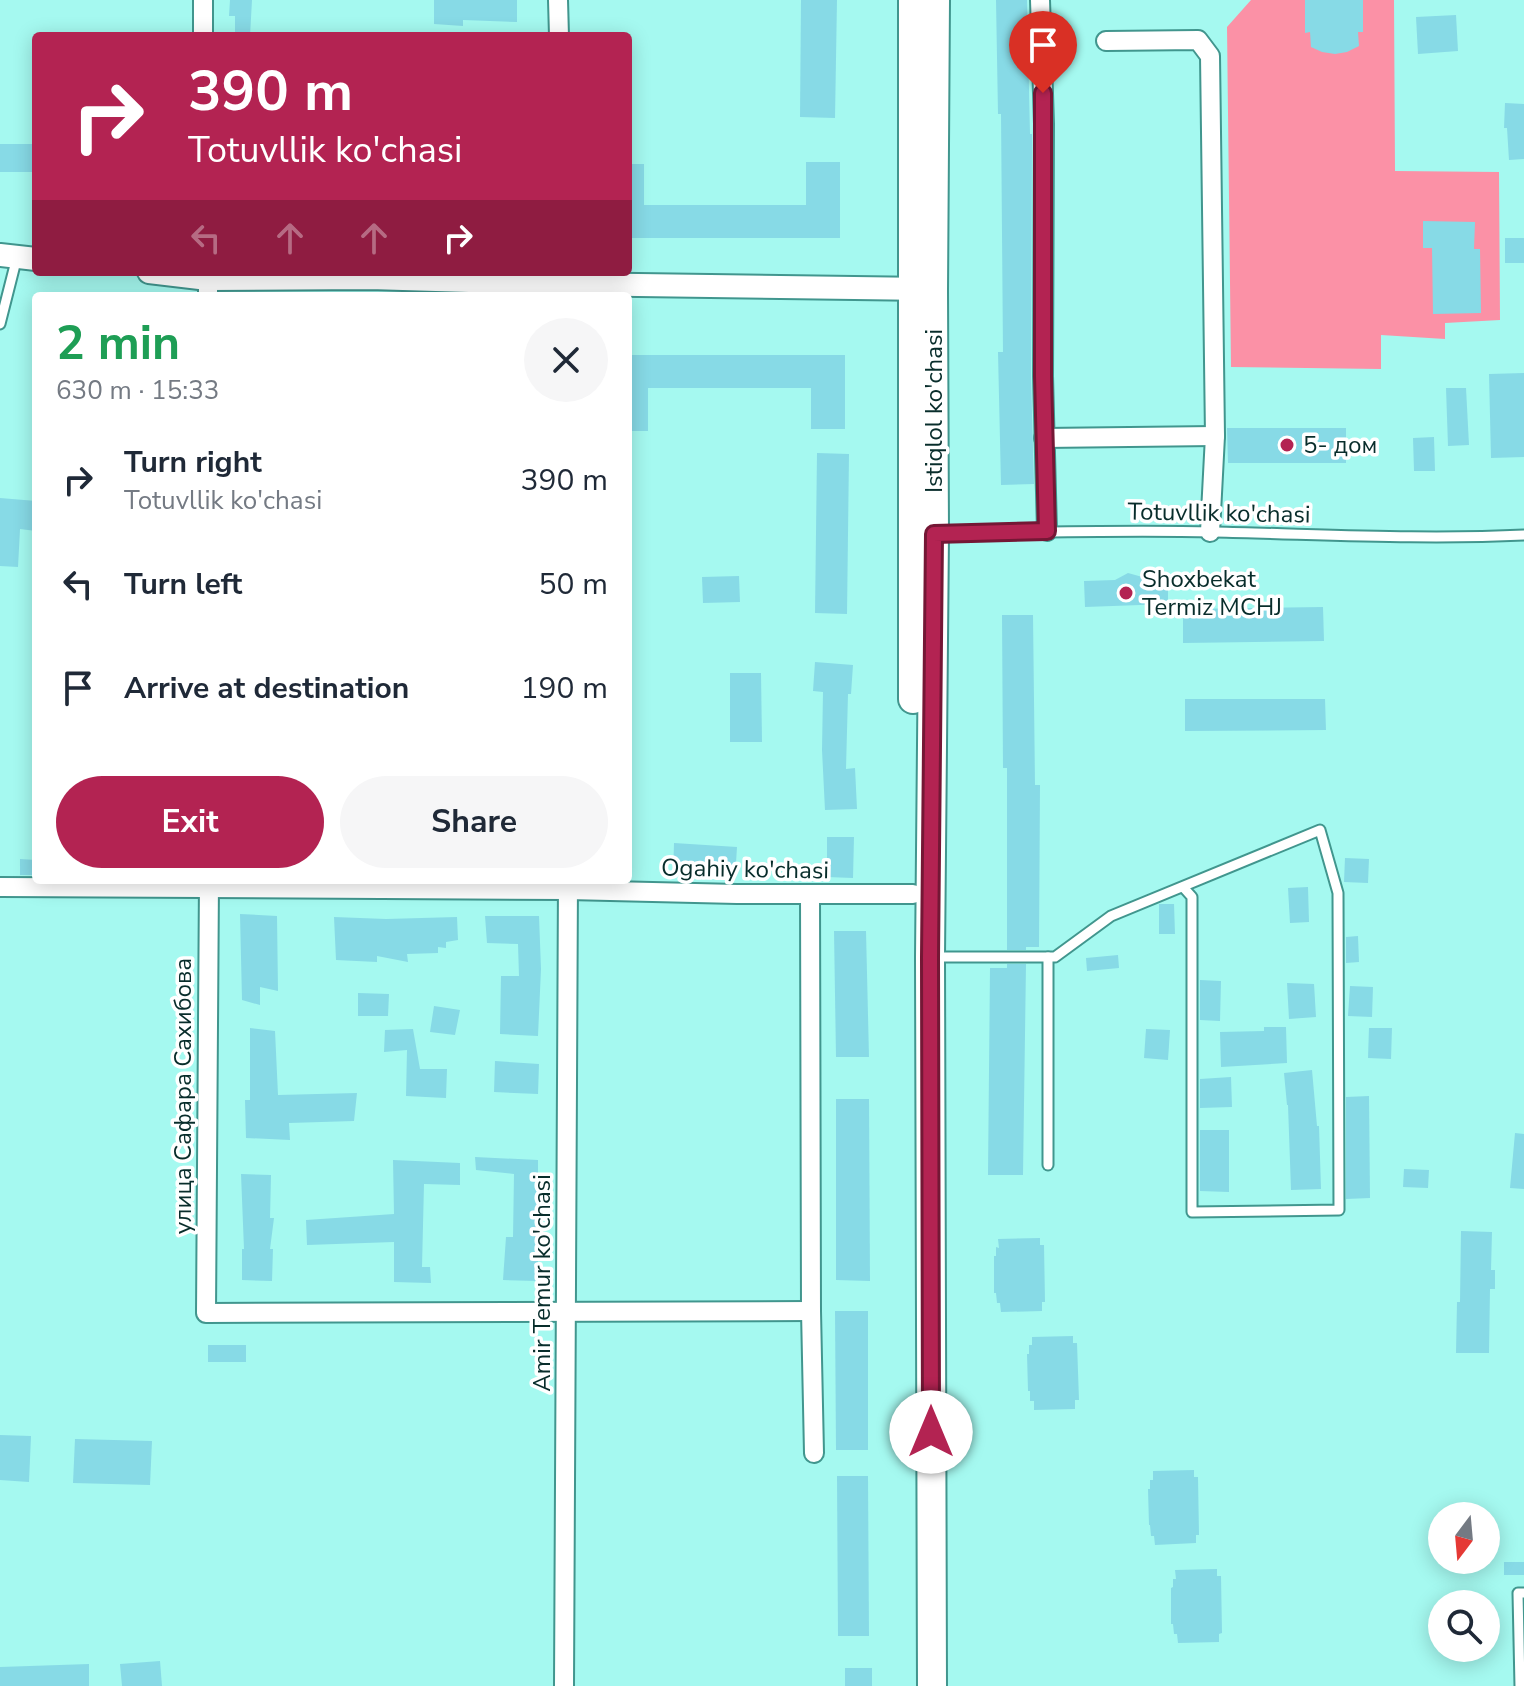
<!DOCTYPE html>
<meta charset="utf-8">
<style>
:root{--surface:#fff;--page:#f6f6f7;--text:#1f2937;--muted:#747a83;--accent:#b32352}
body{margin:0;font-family:"Nunito Sans",sans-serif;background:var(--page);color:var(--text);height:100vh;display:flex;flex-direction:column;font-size:30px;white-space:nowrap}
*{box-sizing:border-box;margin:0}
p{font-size:26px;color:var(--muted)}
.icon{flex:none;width:44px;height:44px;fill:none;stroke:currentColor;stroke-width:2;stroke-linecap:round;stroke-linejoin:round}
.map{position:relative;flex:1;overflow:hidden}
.details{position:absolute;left:32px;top:292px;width:600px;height:592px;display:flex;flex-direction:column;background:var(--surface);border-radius:8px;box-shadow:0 4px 20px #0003}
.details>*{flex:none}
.top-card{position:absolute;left:32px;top:32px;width:600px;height:244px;border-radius:8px;box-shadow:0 4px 20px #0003;background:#b32352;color:#fff;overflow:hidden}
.needle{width:52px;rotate:196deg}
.tools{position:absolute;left:1428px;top:1502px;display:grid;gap:16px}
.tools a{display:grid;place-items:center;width:72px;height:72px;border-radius:50%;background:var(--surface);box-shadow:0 4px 20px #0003;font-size:40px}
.pin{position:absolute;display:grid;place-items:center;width:68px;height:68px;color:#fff;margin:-82px -34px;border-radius:50% 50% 50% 0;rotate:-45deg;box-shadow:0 0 8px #0007}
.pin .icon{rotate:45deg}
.me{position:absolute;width:88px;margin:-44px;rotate:0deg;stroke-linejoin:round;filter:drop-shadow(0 0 6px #0008)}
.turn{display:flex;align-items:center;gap:28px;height:168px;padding:0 24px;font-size:36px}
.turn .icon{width:104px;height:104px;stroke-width:2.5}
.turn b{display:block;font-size:56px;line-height:68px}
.lanes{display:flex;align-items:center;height:76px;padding:0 24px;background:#0003;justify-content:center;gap:40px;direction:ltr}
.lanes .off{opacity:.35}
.round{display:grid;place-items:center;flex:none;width:84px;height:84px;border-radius:42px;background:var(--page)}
.summary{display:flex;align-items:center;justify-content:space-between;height:136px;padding:0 24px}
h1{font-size:48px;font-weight:700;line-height:60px;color:#1e9e55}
.button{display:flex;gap:16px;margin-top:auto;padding:16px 24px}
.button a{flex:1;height:92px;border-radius:48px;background:var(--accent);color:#fff;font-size:32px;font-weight:700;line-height:92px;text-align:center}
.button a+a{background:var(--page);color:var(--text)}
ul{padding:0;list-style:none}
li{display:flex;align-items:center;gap:24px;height:104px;padding:0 24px}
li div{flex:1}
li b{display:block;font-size:30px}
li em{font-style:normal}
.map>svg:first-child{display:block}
.green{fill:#fb91a6}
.building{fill:#87dae6}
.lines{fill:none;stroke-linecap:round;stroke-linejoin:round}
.service-casing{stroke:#41968e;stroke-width:13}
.minor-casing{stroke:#41968e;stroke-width:22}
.tertiary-casing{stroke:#41968e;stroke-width:26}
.primary-casing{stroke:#41968e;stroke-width:32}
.service{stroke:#fff;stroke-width:9}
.minor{stroke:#fff;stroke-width:18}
.tertiary{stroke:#fff;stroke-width:22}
.primary{stroke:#fff;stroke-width:28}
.route-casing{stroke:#741735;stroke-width:20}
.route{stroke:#b32352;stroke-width:14}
.poi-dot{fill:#b32352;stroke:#fff;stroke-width:3}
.labels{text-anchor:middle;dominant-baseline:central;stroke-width:7;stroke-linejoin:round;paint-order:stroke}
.street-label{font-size:24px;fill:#082d2b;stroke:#fff}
.poi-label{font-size:24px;fill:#082d2b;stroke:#fff;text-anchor:start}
</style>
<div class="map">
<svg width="1524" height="1686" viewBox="0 0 1524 1686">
<rect width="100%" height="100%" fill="#a5f9f0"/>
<path class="green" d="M1251,0h143l1,171 104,1 1,148 -55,3v16l-64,-4v34l-150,-2 -4,-340z"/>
<g class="building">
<path d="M230,0h22l-2,36h-15v-20h-6z"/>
<path d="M434,0h83v22l-54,-2v6l-29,-2z"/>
<path d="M801,0h36l-2,118 -35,-1z"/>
<path d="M996,0h31l3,134h2l-1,242 3,108 -33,1 -3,-133h5l-2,-238h-3z"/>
<path d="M1305,0h58v32h-5l1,14 -12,6 -12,2 -13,-2 -11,-5 -1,-15 -5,1z"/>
<path d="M1456,15l2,36 -40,3 -2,-37z"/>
<path d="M1505,103l19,1v55l-15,1 -2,-32h-3z"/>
<rect x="0" y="144" width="36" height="28"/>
<path d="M806,162h34v76h-212v-74h16v41h162z"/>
<path d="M1423,221l52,1 -1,27h6l1,64 -48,1 -1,-66h-9z"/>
<rect x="1505" y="238" width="19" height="25"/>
<path d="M628,355h217v74h-34v-41h-163v43h-20z"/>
<path d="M1524,373v84l-33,1 -2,-84z"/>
<path d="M1446,388h20l3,57 -21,1z"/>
<path d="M1227,428h119v35h-118z"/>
<path d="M1434,437l1,34h-21l-1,-33z"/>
<path d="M817,453l32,1 -2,160 -32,-1z"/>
<path d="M0,498l36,3v30l-16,-2 -2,38 -18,-1z"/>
<path d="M1128,573l18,5h22v26l-83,3 -1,-26 31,-1z"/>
<path d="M739,576l1,26 -37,1 -1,-26z"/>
<path d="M1323,607l1,34 -141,2v-34z"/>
<path d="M1002,615h31l2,170h5l-1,162h-13v3h-19v-182h-4z"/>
<path d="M815,662l38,3 -2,29h-3l-2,75 9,-1 2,41 -32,1 -3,-60 1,-58 -10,-1z"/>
<path d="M730,673h31l1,69h-32z"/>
<path d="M1185,699h140l1,31 -141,1z"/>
<path d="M827,837h27l-1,41 -26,-1z"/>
<path d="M674,843l63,4 -2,32 -62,-3z"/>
<path d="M1345,858l24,1 -1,24 -24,-1z"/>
<path d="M20,859l16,1v15h-16z"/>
<path d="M1308,887l1,35 -19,1 -2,-35z"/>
<path d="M1159,904h15l1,30h-16z"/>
<path d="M240,914l37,2 1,75 -18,-4v18l-18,-5z"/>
<path d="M485,916h54l2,53 -3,67 -38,-2 1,-58h18l-1,-32 -31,-1z"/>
<path d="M334,917l52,2 71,-2 1,23 -12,2v6l-8,-1v6l-31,1 1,8 -31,-6v6l-41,-2z"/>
<path d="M834,931h32l3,126h-33z"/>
<path d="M1358,936l1,26 -13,1v-26z"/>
<path d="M1118,955l1,13 -32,3 -1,-13z"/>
<path d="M1007,964h19l-3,211h-35l2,-207h17z"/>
<path d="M1200,980l21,1 -1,40 -20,-1z"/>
<path d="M1287,983l27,1 2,33 -27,2z"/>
<path d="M1350,986l23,1 -1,30 -24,-1z"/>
<path d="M358,993l31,1 -1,22h-30z"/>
<path d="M434,1006l26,4 -5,25 -25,-3z"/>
<path d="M1264,1027h22l1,36 -66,4 -1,-35 44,-1z"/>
<path d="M250,1028l25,3 3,64 79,-2 -3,28 -65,2 1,17 -44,-2 -1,-38h5z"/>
<path d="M1369,1028h23l-1,31 -23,-1z"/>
<path d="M413,1029l7,40h27l-1,29 -40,-2 1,-46 -23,2 1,-22z"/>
<path d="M1146,1029l24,1 -2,30 -24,-2z"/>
<path d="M495,1061l44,3 -1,30 -44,-2z"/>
<path d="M1312,1070l5,56h2l2,63 -30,1 -3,-85h-1l-3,-32z"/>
<path d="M1231,1077l1,30 -32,1v-29z"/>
<path d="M1369,1096l1,102 -24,1v-102z"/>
<path d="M836,1099h33l1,182 -34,-1z"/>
<path d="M1200,1130h29v62l-29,-1z"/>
<path d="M1515,1133l9,1v55l-14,-1z"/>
<path d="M475,1157l63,3v121l-35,-1 3,-43h7l1,-63 -38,-4z"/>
<path d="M393,1160l67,3v22l-36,-1 -2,83h8l1,16 -37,-1v-40l-87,3 -1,-25 88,-6z"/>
<path d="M1404,1169l25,1 -1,18 -25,-1z"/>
<path d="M241,1174l30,1 -1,43h4l-4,31h3l-1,32 -30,-1v-31h2z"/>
<path d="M1461,1231l31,1 -1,38h4v19h-5l-1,64h-33l1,-51h3z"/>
<path d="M1040,1238v7h4l1,57h-3v9l-41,1 -1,-9h-3l-1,-10h-2v-37h2v-9l3,1 -1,-9z"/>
<path d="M835,1311h33v139h-32z"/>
<path d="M1073,1336v7h4l2,57h-4v9l-41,1v-9h-4v-10h-2l-1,-37h2v-9h3v-8z"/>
<rect x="208" y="1345" width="38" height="17"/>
<path d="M0,1435l31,1 -2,46 -29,-2z"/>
<path d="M75,1439l77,2 -2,44 -77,-2z"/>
<path d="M1194,1470v7h4l1,58h-3v8l-41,2 -1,-9h-3l-1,-11h-1l-1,-36h2v-9h3v-9z"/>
<path d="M837,1476h31l1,160h-31z"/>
<rect x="1504" y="1562" width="20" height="13"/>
<path d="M1217,1569v7h4l1,57 -3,1v8l-41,1 -1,-9h-3l-1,-10h-2v-36l2,-1v-8h3l-1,-9z"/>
<path d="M160,1661l2,25h-40l-2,-22z"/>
<path d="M89,1664v22h-89v-19z"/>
<rect x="845" y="1668" width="27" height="18"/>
</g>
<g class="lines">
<defs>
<g id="service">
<path d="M0,324l17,-67"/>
<path d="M936,534c93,-2 186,-4 279,-2 103,2 206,8 309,3"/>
<path d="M933,957h122l56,-41 209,-86 18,63 1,317 -147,2v-315l-9,-10"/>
<path d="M1048,1165v-208"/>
<path d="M1520,1686l-2,-93h6"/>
</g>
<g id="minor">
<path d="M203,0v36"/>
<path d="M558,0l1,36"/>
<path d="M1040,0l4,124 -1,252 4,155"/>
<path d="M1106,41l92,-1 12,16 5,380 -5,96"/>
<path d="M208,272v24"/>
<path d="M566,272v24"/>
<path d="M1044,438l171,-2"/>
<path d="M209,880l-3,433 605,-2"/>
<path d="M0,887l568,3 169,4h176"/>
<path d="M810,894l1,417 3,142"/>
<path d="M564,1686l4,-806"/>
</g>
<g id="tertiary">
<path d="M0,255l36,4"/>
<path d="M149,272l59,7 162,-1 196,6 362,5"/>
</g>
<g id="primary">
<path d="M913,0v699"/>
<path d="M932,1686l-2,-729 4,-423 -1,-244 2,-290"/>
</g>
</defs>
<use href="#service" class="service-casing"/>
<use href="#minor" class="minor-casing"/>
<use href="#tertiary" class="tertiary-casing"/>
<use href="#primary" class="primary-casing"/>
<use href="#service" class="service"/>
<use href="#minor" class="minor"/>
<use href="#tertiary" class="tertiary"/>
<use href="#primary" class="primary"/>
</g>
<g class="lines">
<defs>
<path id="route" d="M931,1432l-1,-475 4,-423 113,-3 -4,-155v-283"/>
</defs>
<use href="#route" class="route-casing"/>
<use href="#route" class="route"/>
</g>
<g class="poi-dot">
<circle cx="1287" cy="445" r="8"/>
<circle cx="1126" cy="593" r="8"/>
</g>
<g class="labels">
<g class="street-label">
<text transform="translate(934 411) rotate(-90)">Istiqlol ko'chasi</text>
<text transform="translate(1219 513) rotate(1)">Totuvllik ko'chasi</text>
<text transform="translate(745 869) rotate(1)">Ogahiy ko'chasi</text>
<text transform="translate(183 1096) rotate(-90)">улица Сафара Сахибова</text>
<text transform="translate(542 1283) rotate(-90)">Amir Temur ko'chasi</text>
</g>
<g class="poi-label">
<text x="1303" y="445">5- дом</text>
<text x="1142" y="579">Shoxbekat<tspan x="1142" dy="28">Termiz MCHJ</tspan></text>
</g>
</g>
</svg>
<div class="tools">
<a><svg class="needle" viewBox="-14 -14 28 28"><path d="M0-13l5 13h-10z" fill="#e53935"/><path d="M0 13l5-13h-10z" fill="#747a83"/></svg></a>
<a><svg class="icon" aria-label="search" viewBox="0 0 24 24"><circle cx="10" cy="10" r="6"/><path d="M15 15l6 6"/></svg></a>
</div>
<div class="pin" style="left:1043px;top:93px;background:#d93025"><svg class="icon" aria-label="arrive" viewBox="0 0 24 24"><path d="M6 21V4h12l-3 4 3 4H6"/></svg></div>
<svg class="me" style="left:931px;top:1432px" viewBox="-20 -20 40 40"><circle r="19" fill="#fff"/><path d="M0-13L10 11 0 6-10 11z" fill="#b32352"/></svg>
<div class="top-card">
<div class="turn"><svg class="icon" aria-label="right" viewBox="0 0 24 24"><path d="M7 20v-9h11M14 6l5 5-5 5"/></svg><div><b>390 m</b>Totuvllik ko'chasi</div></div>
<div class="lanes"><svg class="icon off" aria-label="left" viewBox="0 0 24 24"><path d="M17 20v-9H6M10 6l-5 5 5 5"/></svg><svg class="icon off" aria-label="ahead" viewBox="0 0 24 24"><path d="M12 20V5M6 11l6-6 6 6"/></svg><svg class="icon off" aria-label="ahead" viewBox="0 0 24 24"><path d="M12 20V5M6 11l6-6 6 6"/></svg><svg class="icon" aria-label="right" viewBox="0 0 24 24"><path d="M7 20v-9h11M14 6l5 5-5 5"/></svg></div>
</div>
<section class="details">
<div class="summary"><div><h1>2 min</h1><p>630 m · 15:33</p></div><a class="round"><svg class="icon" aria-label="close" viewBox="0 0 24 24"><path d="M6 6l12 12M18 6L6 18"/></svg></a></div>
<ul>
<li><svg class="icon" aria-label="right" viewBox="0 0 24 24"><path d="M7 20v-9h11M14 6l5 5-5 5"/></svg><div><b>Turn right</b><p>Totuvllik ko'chasi</p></div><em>390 m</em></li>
<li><svg class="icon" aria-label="left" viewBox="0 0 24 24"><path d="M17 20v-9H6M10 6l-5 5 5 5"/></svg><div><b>Turn left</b></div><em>50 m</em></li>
<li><svg class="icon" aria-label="arrive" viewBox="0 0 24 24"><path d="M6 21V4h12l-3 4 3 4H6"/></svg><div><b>Arrive at destination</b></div><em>190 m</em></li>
</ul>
<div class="button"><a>Exit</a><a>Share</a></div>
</section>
</div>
